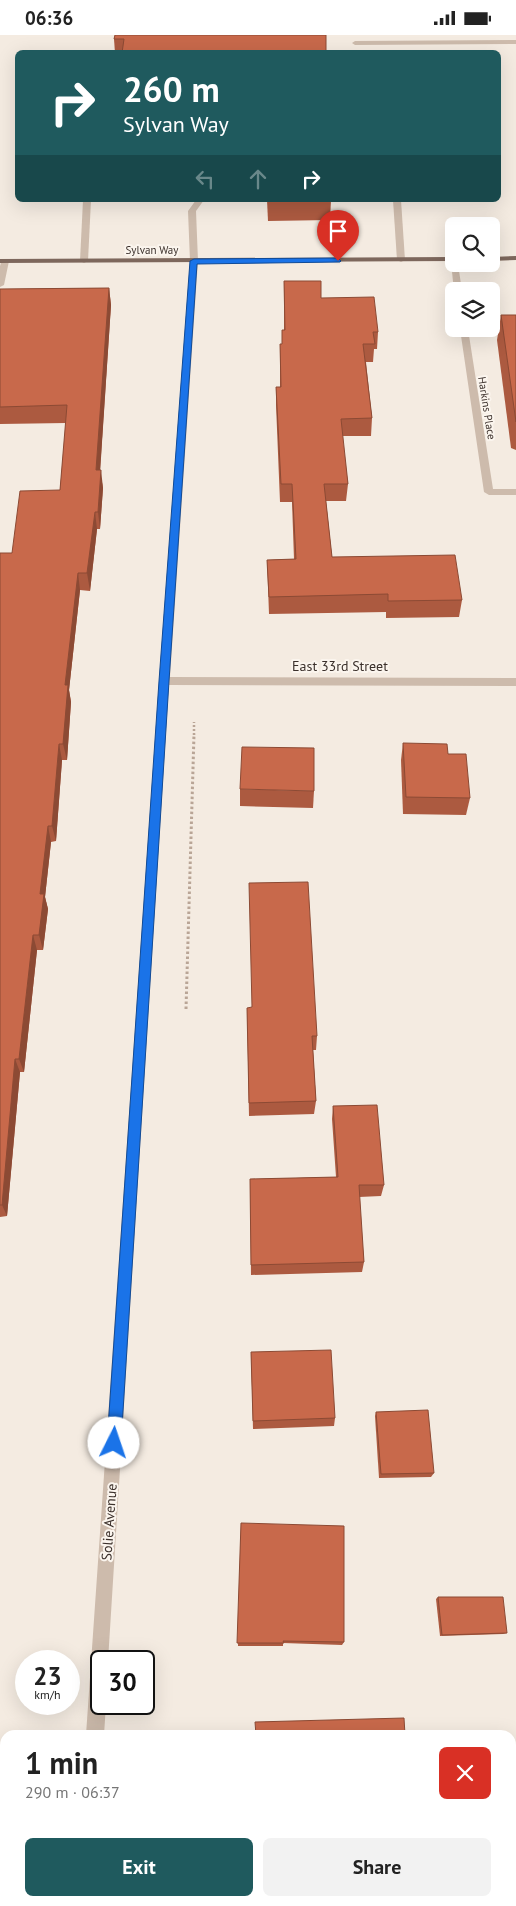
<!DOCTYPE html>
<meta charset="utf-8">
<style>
:root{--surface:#fff;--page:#f2f2f2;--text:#222;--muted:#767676;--accent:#1f5a5e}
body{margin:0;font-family:"PT Sans",sans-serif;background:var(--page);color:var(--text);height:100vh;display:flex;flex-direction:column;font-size:19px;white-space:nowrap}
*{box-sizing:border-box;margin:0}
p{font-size:16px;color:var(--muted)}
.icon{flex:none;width:28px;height:28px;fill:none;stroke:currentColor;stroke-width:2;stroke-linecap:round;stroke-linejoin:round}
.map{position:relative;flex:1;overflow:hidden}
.details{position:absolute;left:0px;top:1695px;width:516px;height:176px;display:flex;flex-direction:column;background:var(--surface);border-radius:15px 15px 0 0;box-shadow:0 5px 20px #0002}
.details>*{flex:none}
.guide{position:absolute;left:15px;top:15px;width:486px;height:152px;border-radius:8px;box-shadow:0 5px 20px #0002;background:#1f5a5e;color:#fff;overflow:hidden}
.fabs{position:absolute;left:445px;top:182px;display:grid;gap:10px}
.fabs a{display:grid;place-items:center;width:55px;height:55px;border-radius:8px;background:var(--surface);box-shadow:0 5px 20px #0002;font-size:25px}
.speed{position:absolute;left:15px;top:1615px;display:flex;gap:10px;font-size:25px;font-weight:700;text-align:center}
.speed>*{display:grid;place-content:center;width:65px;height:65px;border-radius:50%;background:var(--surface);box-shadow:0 5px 20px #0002;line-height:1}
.speed small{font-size:12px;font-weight:400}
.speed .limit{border:2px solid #111;border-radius:8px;background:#fff;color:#111}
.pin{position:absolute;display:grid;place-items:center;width:42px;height:42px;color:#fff;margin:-51px -21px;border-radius:50% 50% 50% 0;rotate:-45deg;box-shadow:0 0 5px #0007}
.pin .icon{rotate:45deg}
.me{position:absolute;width:55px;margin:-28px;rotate:4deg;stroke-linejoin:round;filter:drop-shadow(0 0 4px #0008)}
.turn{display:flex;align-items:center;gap:18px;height:105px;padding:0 25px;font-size:22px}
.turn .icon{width:65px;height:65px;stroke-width:2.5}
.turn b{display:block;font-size:35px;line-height:42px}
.lanes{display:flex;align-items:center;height:48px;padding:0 25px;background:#0003;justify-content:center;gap:25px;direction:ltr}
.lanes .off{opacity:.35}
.round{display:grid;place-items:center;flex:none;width:52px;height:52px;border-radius:8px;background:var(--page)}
.summary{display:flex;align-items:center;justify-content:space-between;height:85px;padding:0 25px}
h1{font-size:30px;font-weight:700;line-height:38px}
.cta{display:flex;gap:10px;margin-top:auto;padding:10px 25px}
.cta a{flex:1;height:58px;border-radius:8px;background:var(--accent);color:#fff;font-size:20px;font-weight:700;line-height:58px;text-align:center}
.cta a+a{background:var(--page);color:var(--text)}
.status{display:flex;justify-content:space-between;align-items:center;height:35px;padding:0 25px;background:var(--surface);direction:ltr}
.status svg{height:14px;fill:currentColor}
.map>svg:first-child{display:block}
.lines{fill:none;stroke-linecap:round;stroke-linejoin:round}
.path-far1{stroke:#b9a596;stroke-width:2.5;stroke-dasharray:2 2;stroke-linecap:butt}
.path{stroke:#b9a596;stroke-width:3;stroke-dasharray:2.5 2.5;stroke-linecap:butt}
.minor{fill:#cdbbac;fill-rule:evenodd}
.major{fill:#7d675c;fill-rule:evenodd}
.wall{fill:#ac5a40}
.shaded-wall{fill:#8c4a34}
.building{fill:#c8694b;stroke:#8c4a34}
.route{fill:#1a73e8;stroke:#114b97}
.labels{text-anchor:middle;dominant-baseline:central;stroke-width:4;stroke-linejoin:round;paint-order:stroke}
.far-street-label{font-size:11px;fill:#3b302b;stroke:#fbf5ee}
.street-label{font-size:14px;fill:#3b302b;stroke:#fbf5ee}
</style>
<div class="status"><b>06:36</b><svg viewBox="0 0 49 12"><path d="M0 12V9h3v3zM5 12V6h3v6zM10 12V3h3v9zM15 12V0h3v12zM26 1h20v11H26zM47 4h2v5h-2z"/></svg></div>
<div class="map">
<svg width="516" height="1871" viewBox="0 0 516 1871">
<rect width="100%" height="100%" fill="#f4ebe1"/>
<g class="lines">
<path class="path-far1" d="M194,700v-13"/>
<path class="path" d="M186,974l8,-275"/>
<g class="minor">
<path d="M516,5v4l-161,1 -3,-2 3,-2z"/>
<path d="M83,165h8l-3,61 -4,2 -4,-2z"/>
<path d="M196,165h8l-8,11 2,50 -28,416 346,1v8l-347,-1 -61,976h-7v43h5l-2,31h-18l73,-1054 31,-420 -2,-50z"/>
<path d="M393,165h8l4,60 -4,2 -4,-2z"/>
<path d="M2,224l7,2 -5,24 -4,2v-21z"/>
<path d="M451,227l7,2 4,27h-8z"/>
<path d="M460,294h8l25,160h23v6h-27l-5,-3z"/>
<path d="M76,1866h18l-1,5h-18z"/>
</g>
<g class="major">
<path d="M516,221v4l-25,1v-4z"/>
<path d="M454,222v4l-454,2v-4z"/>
</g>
</g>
<g class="wall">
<path d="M115,0l211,18h-211l-1,-14z"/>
<path d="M267,165h64l-1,20 -62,1z"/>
<path d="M284,246l37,17 57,34 -1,17h-3l-1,13h-7l6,56 -1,18h-29l6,48 -2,17h-20l6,56 130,43 -3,17 -73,1v-6l-117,2 -2,-54 27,-1 -2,-57h-12l-4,-97v-18h4v-43h2v-14h2z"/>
<path d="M109,253l2,17 -11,165 3,18 -3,41h-3l-7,62 -10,-1 -11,100 2,12 -4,58h-5l-6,81 -5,1 -6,55 3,12 -5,41h-6l-13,122h-4l-13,144 -7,1v-664h12l48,-63 6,-67 -66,1v-135z"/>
<path d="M501,280h15v135l-5,-2 -14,-108z"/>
<path d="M403,708l45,11 22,44 -4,17 -63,-1 -2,-54z"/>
<path d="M240,754l74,2 -1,17 -73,-2z"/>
<path d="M247,973l70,28 -1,14h-3l3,51 -2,13 -65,2z"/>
<path d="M333,1071l51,79 -3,11 -22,1 5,65 -2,10 -111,3 -1,-96 86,-2 -4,-58z"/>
<path d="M251,1317l84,66 -1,8 -81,3z"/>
<path d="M376,1377l58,61 -3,4 -52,1 -4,-62z"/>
<path d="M241,1488l103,119 -2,3 -59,-2v3h-45z"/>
<path d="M438,1562l69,36 -4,1 -63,2 -4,-37z"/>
</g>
<g class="shaded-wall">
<path d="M109,253l2,17 -12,183 -3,-18z"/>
<path d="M101,435l2,18 -3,41 -2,-17z"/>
<path d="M95,477l2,17 -7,62 -3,-18z"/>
<path d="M78,538l2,17 -11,100 2,12 -4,58 -4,-16 2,-59z"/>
<path d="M59,709l3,16 -6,81 -4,-15z"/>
<path d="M48,791l3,16 -6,55 3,12 -5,41 -4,-15 1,-41z"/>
<path d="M33,900l4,15 -13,122 -5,-13z"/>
<path d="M15,1024l5,13 -13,144 -5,-11z"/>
</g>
<g class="building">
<path d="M115,0h211v18h-204l2,-14h-10z"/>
<path d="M284,246h37v17l53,-1 4,35h-5l2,12h-12l9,74 -31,1 7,65h-24l8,73 123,-2 7,45 -74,1v-7l-119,3 -2,-37 29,-1 -4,-75h-11l-5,-97h5l-1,-43h2v-14h3z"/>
<path d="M109,253l-13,182h5l-3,42h-3l-8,61h-9l-13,112h3l-5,59h-4l-7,82h-4l-8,68h4l-5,41h-6l-14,124h-4l-13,146h-2v-652h12l8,-62 40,-1 7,-85 -67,2v-118z"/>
<path d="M501,280h15v107z"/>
<path d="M403,708l44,1 1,10h18l4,44 -64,-1z"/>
<path d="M242,712l72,1v43l-74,-2z"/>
<path d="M308,847l9,154h-5l4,65 -67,2 -2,-95 5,-1 -3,-124z"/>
<path d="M377,1070l7,80h-25l5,77 -113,3 -1,-86 88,-2 -5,-71z"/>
<path d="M331,1315l4,68 -82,3 -2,-69z"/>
<path d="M428,1375l6,63 -53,1 -5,-62z"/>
<path d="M241,1488l103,3v116l-61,-1 1,2h-47z"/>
<path d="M438,1562h65l4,36 -65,2z"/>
<path d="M404,1683l1,17h-149l-1,-13z"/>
<rect x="242" y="1866" width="79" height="5"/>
</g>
<path class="route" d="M338,223l3,3 -1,1 -143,2 -28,417 -48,762 -2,5 -5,2 -5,-2 -2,-5 52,-762 31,-420 4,-2z"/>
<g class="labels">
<g class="far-street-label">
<text x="152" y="215">Sylvan Way</text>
<text transform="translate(487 373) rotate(81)">Harkins Place</text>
</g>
<g class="street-label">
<text x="340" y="631">East 33rd Street</text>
<text transform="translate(109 1487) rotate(-86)">Solie Avenue</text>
</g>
</g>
</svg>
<div class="fabs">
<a><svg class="icon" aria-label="search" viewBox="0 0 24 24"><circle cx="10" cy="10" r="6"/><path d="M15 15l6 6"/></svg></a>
<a><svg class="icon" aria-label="layers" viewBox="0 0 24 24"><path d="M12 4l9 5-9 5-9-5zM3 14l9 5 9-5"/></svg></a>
</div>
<div class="speed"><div>23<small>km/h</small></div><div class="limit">30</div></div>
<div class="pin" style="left:338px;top:226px;background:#d93025"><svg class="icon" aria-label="arrive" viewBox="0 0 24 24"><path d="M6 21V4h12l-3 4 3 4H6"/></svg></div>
<svg class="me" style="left:114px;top:1408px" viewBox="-20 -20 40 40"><circle r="19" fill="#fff"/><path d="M0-13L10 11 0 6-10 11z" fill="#1a73e8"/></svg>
<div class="guide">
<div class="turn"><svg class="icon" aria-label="right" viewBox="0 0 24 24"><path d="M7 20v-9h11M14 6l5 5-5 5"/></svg><div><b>260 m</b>Sylvan Way</div></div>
<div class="lanes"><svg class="icon off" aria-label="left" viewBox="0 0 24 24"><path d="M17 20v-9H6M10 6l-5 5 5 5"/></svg><svg class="icon off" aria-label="ahead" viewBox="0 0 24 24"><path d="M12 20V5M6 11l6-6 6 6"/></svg><svg class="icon" aria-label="right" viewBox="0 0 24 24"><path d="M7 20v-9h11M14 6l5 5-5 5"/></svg></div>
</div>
<section class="details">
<div class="summary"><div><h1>1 min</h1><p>290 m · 06:37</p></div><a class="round" style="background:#d93025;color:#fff"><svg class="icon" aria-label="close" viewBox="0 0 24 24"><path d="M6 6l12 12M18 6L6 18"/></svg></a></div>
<div class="cta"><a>Exit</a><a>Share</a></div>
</section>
</div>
